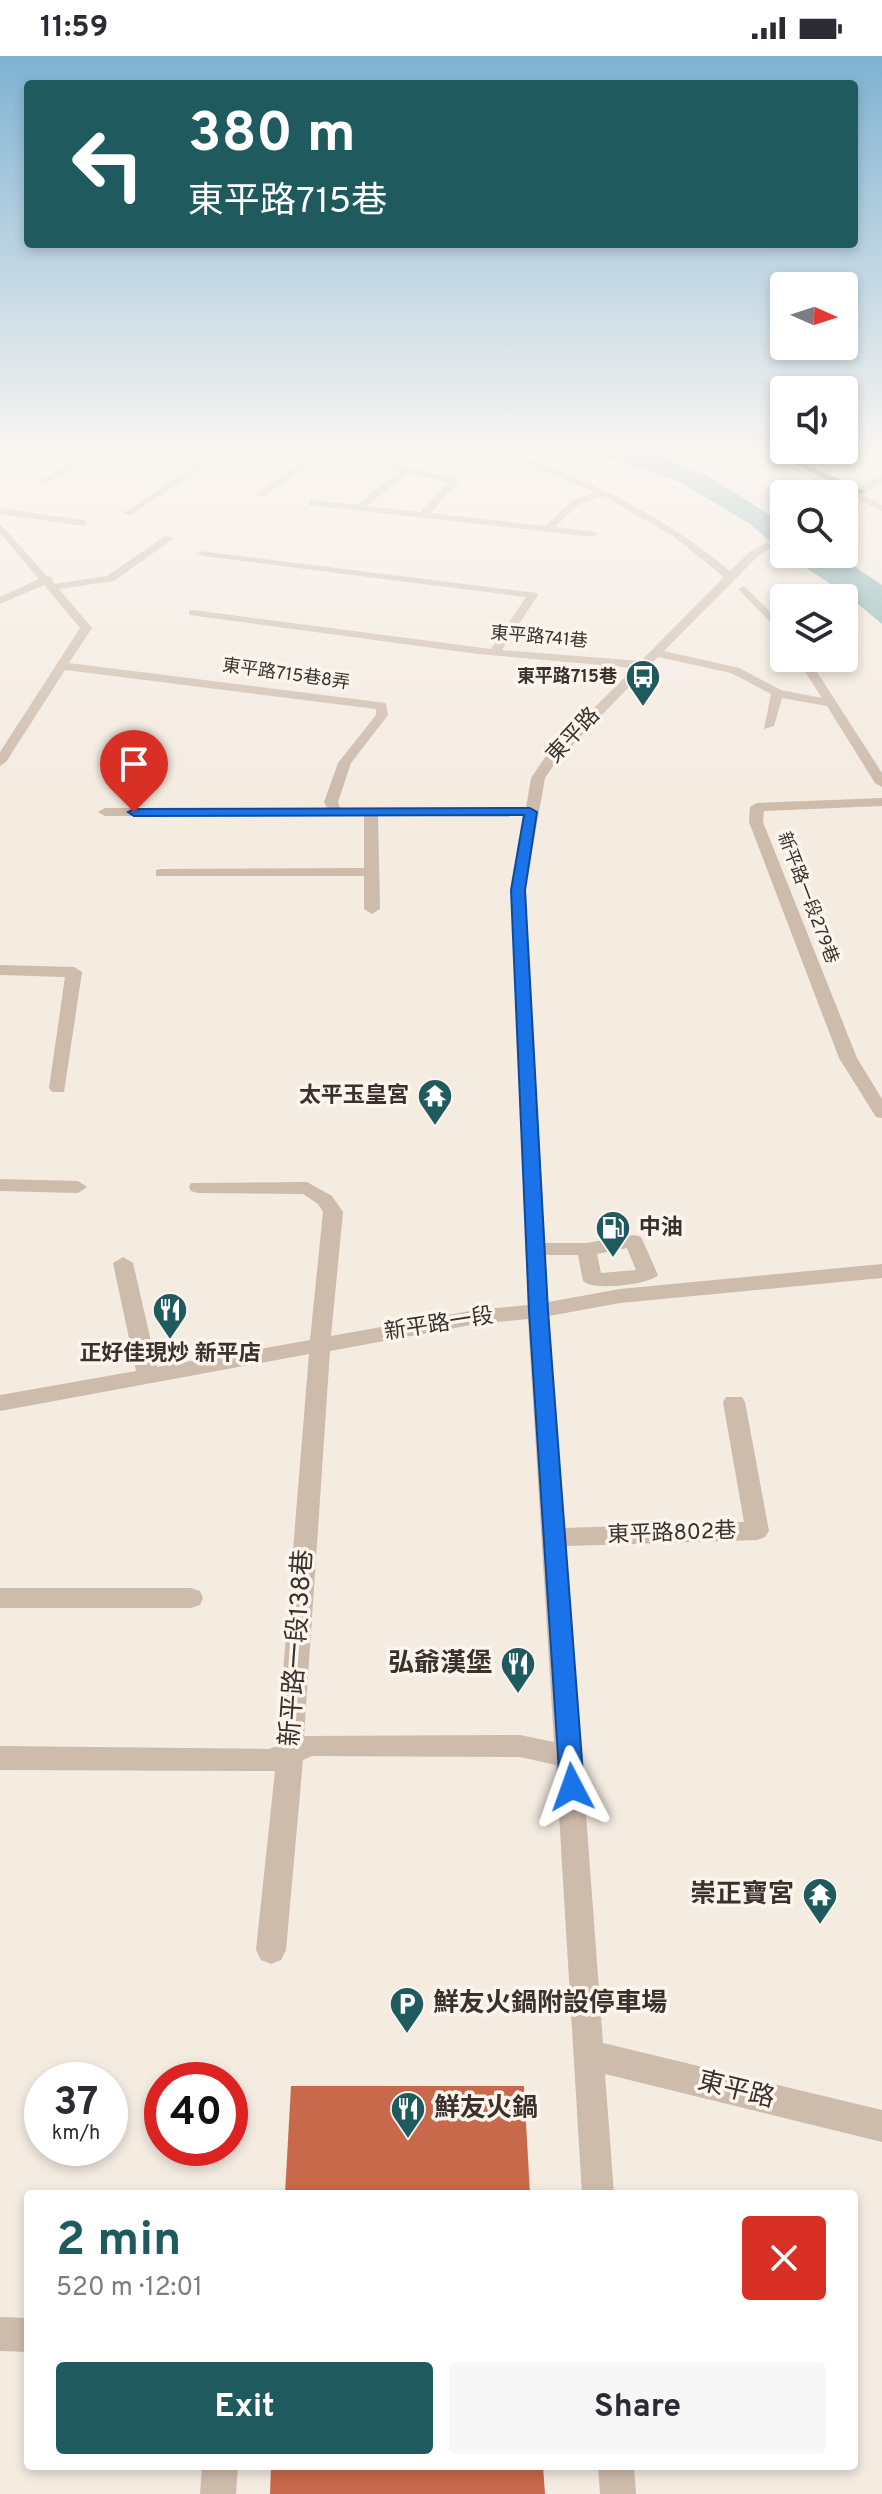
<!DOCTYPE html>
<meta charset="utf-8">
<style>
:root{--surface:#fff;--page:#f7f7f7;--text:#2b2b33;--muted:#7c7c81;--accent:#1f5a5e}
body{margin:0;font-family:Overpass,"Noto Sans TC",sans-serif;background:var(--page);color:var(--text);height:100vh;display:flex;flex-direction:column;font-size:30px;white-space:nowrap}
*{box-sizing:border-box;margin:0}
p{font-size:26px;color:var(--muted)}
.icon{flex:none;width:44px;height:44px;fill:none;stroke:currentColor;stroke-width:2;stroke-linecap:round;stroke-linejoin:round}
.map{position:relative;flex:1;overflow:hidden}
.details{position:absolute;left:24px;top:2134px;width:834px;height:280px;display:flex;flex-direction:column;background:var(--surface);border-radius:8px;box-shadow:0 4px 12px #0003}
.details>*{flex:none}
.hud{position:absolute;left:24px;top:24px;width:834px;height:168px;border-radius:8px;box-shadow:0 4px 12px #0003;background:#1f5a5e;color:#fff;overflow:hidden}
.needle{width:52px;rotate:93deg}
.tools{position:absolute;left:770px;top:216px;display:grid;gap:16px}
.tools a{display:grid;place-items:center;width:88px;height:88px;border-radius:8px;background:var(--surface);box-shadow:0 4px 12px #0003;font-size:40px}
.speed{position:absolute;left:24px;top:2006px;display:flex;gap:16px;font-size:40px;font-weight:700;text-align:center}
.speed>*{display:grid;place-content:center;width:104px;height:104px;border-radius:50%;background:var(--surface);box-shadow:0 4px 12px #0003;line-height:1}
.speed small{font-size:20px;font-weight:400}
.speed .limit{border:12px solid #d22;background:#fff;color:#111}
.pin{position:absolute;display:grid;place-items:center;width:68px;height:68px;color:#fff;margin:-82px -34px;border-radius:50% 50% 50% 0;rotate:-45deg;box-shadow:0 0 8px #0007}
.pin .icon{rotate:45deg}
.me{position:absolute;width:88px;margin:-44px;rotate:356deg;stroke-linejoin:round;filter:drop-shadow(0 0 6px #0008)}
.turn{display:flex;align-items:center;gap:28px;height:168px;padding:0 32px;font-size:36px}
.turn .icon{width:104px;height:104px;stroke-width:2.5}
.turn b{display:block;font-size:56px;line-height:68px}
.round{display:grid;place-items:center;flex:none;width:84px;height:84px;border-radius:8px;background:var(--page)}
.summary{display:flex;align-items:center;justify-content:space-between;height:136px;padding:0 32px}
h1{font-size:48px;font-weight:700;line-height:60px;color:var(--accent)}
.button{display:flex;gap:16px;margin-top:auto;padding:16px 32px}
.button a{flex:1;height:92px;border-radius:8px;background:var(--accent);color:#fff;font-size:32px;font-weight:700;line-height:92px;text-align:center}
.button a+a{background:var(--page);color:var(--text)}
.status{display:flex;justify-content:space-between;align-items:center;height:56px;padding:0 40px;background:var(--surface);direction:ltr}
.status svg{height:22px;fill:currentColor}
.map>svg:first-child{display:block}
.water{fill:#7fb0b2}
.building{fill:#c8694b}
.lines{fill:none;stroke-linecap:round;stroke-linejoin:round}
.minor{fill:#cdbbac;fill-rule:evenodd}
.highway{fill:#5c4a42;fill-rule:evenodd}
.route{fill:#1a73e8;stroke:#114b97;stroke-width:2}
.labels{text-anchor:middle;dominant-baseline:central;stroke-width:7;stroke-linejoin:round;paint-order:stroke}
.far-street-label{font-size:18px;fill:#3b302b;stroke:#fbf5ee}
.far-poi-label{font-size:18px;font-weight:bold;fill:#3b302b;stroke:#fbf5ee;text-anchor:end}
.street-label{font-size:22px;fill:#3b302b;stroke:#fbf5ee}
.poi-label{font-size:22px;font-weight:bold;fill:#3b302b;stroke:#fbf5ee;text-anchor:end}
.near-street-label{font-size:26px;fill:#3b302b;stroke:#fbf5ee}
.near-poi-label{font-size:26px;font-weight:bold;fill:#3b302b;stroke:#fbf5ee;text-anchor:end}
</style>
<div class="status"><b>11:59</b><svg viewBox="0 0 49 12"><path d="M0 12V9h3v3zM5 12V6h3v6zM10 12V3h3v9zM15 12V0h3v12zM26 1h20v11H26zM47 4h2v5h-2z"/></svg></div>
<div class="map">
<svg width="882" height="2438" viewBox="0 0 882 2438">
<rect width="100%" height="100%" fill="#f4ebe1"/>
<g class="water">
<path d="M580,393h67l66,30 71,45v29l-34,-29 -70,-42z"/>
<path d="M785,498h51l46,31v39l-36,-30z"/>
</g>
<g class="building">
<path d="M291,2030h233l6,108h-245z"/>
<path d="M271,2410h272l2,28h-275z"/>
</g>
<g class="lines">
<g class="minor">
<path d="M97,393h10l-61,35 -8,-2z"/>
<path d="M222,393h9l-100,66 -8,-2z"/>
<path d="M313,393h13l132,30v4l-28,30 115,13 27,-25 24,-9 -110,-43h11c86,27 164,64 233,122l21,-20 33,-17v7l-25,14 -95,96 75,17 42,22 41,8 -26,-40h12l74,115v14l-7,-4 -48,-77 -45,-8 -8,28 -10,3 7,-35 -40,-21 -73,-16 -102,105 -11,16 -20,112 20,353h41l48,-8 7,2 17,38c-9,10 -66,16 -75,6l-5,-26h-33l3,47 72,-13 262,-25v14l-262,25 -71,13 15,212 180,-6 -21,-120 3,-5h16l3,5 24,129 -4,6 -8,3 -191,6 37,497 279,67v32l-277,-68 9,120h-32l-26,-429 -36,-8 -208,-1 -9,4 -17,190 -5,10 -10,4 -10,-4 -5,-10 19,-179 -275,-1v-24l269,3 8,-3 32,-392 -309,57v-16l136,-24 -23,-108 10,-6 10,6 24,104 153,-27 13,-128 -5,-8 -15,-10 -105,-1 -7,-2 -2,-4 2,-4 116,-1 25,14 11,16 -12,124 145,-26 52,-5 -17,-415 13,-74h-146l2,93 -8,5 -8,-5v-33h-208v-6l5,-1 203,-1v-52h-259l-7,-4 7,-4h222l-3,-6 14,-39 38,-48v-6l-311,-39 -59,92 -6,4v-14l80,-124 -36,-43 -44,19v-7l39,-18 -39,-46v-9l47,52 5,1 2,7 53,-8 58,-40 9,2 -60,43 -55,8 33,39 -23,35 317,40 2,12 -37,48 -13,39 2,6h186l5,-30 15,-22 88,-88 -156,-14 -289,-39v-4l4,-1 298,39 35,-52 -323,-41 -5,-3 1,-2 338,42 1,2 -36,55 139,11 83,-84 -51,-41 -70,-40 -25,9 -23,22 42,5 -3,5 -286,-32 3,-5 46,5 42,-34 -75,-18 -59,43h-6v-4l57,-41zM407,417l42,9 -29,30 -53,-6zM627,1192l9,22 -35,3 -4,-19zM528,1263l26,423 -34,-7 -216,1 26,-385 146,-27z"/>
<path d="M744,393h10l101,41 27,-15v7l-19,12 19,11v7l-26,-14 -11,3 4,-7z"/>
<path d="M784,393l10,1 43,21 -8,2 -45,-21z"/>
<path d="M0,452l83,12 5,3 -5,3 -83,-12z"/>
<path d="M744,530l40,40v10l-44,-45 -1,-2z"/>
<path d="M882,742v8l-118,5 -1,11 94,236 25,41v19l-6,-1 -37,-59 -90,-236 1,-15 7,-4z"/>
<path d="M0,909l74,2 8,5 -18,120h-12l-3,-4 16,-111 -65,-2z"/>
<path d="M0,1123l78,2 9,6 -9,6 -78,-2z"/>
<path d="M0,1532h191l9,3 3,7 -3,7 -9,3h-191z"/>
<path d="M0,2261l28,1v34l-28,-1z"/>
<path d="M202,2410h36l-2,28h-36z"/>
<path d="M598,2410h36l2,28h-36z"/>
</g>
<path class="highway" d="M763,393h12l91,43 -10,2z"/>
</g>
<linearGradient id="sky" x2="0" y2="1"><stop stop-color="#7eb2d2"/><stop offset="0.54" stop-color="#faf6f2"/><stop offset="1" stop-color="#faf6f2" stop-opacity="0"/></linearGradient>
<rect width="882" height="734" fill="url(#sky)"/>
<path class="route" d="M530,752l7,4 -12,78 23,421 36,476 -3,7 -9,3 -9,-3 -3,-7 -31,-476 -18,-421 13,-75 -390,1 -6,-4 6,-3z"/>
<defs>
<symbol id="bus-pin" viewBox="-11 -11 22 30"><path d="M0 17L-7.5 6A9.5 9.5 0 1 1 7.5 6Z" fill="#1f5a5e" stroke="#fbf5ee"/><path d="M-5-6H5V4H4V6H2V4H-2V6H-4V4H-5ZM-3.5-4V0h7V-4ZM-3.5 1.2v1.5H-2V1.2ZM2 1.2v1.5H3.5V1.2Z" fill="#fff"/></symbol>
<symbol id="temple-pin" viewBox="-11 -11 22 30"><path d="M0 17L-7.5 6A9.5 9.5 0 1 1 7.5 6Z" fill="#1f5a5e" stroke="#fbf5ee"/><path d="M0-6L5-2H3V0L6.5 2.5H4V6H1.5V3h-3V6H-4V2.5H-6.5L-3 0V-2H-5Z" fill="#fff"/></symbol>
<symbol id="fuel-pin" viewBox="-11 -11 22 30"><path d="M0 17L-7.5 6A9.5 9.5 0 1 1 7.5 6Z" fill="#1f5a5e" stroke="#fbf5ee"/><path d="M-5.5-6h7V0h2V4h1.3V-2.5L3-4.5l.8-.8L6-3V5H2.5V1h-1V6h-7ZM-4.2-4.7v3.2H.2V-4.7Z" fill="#fff"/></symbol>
<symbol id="restaurant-pin" viewBox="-11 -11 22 30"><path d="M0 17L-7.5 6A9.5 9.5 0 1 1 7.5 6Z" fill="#1f5a5e" stroke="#fbf5ee"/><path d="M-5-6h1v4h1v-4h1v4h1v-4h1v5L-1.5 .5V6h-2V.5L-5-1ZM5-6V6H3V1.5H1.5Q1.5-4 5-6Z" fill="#fff"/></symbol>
<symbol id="parking-pin" viewBox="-11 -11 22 30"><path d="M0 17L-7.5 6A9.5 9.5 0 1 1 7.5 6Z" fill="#1f5a5e" stroke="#fbf5ee"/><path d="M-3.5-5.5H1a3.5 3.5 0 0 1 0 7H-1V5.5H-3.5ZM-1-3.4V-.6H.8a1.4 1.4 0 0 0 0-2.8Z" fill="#fff"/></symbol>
</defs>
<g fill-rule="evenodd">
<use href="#bus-pin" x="623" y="601" width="40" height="54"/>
<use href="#temple-pin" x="415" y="1020" width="40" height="54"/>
<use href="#fuel-pin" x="593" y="1152" width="40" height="54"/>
<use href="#restaurant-pin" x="150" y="1234" width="40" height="54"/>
<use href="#restaurant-pin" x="498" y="1588" width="40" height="54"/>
<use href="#temple-pin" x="800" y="1819" width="40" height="54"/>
<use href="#parking-pin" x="387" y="1928" width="40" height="54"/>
<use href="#restaurant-pin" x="388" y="2033" width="40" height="54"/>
</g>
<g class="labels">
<g class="far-street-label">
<text transform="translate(539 582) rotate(5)">東平路741巷</text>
<text transform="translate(286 619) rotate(8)">東平路715巷8弄</text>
<text transform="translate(807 842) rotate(69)">新平路一段279巷</text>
</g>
<g class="far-poi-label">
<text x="617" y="621">東平路715巷</text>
</g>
<g class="street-label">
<text transform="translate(574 680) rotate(-47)">東平路</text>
<text transform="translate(439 1269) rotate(-9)">新平路一段</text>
<text transform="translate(672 1478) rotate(-2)">東平路802巷</text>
</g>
<g class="poi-label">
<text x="409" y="1040">太平玉皇宮</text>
<text x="639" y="1172" text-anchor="start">中油</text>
<text x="170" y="1298" text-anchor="middle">正好佳現炒 新平店</text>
</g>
<g class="near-street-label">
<text transform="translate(298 1592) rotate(-86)">新平路一段138巷</text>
<text transform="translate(736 2035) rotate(14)">東平路</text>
</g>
<g class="near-poi-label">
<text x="492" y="1608">弘爺漢堡</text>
<text x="794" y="1839">崇正寶宮</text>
<text x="433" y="1948" text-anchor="start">鮮友火鍋附設停車場</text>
<text x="434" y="2053" text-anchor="start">鮮友火鍋</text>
</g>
</g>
</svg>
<div class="tools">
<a><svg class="needle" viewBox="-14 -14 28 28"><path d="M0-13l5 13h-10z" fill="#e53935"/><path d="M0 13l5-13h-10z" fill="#7c7c81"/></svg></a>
<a><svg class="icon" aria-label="sound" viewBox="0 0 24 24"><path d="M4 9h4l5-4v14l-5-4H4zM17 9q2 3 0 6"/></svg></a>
<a><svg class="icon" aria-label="search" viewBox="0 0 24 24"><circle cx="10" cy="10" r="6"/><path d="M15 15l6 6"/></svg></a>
<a><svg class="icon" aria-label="layers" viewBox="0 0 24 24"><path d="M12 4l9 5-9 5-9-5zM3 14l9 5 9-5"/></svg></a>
</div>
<div class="speed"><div>37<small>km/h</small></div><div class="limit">40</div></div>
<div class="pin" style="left:134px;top:756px;background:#d93025"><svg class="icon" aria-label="arrive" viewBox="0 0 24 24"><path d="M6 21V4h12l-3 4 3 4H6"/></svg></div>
<svg class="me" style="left:572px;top:1731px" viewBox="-20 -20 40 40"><path d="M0-17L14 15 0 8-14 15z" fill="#1a73e8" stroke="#fff" stroke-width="4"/></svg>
<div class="hud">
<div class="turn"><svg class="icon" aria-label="left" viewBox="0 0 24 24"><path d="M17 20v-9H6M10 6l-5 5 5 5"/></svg><div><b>380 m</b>東平路715巷</div></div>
</div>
<section class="details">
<div class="summary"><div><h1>2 min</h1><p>520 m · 12:01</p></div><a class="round" style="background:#d93025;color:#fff"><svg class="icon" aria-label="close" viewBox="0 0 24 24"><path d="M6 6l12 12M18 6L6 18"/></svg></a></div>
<div class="button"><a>Exit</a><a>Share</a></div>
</section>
</div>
